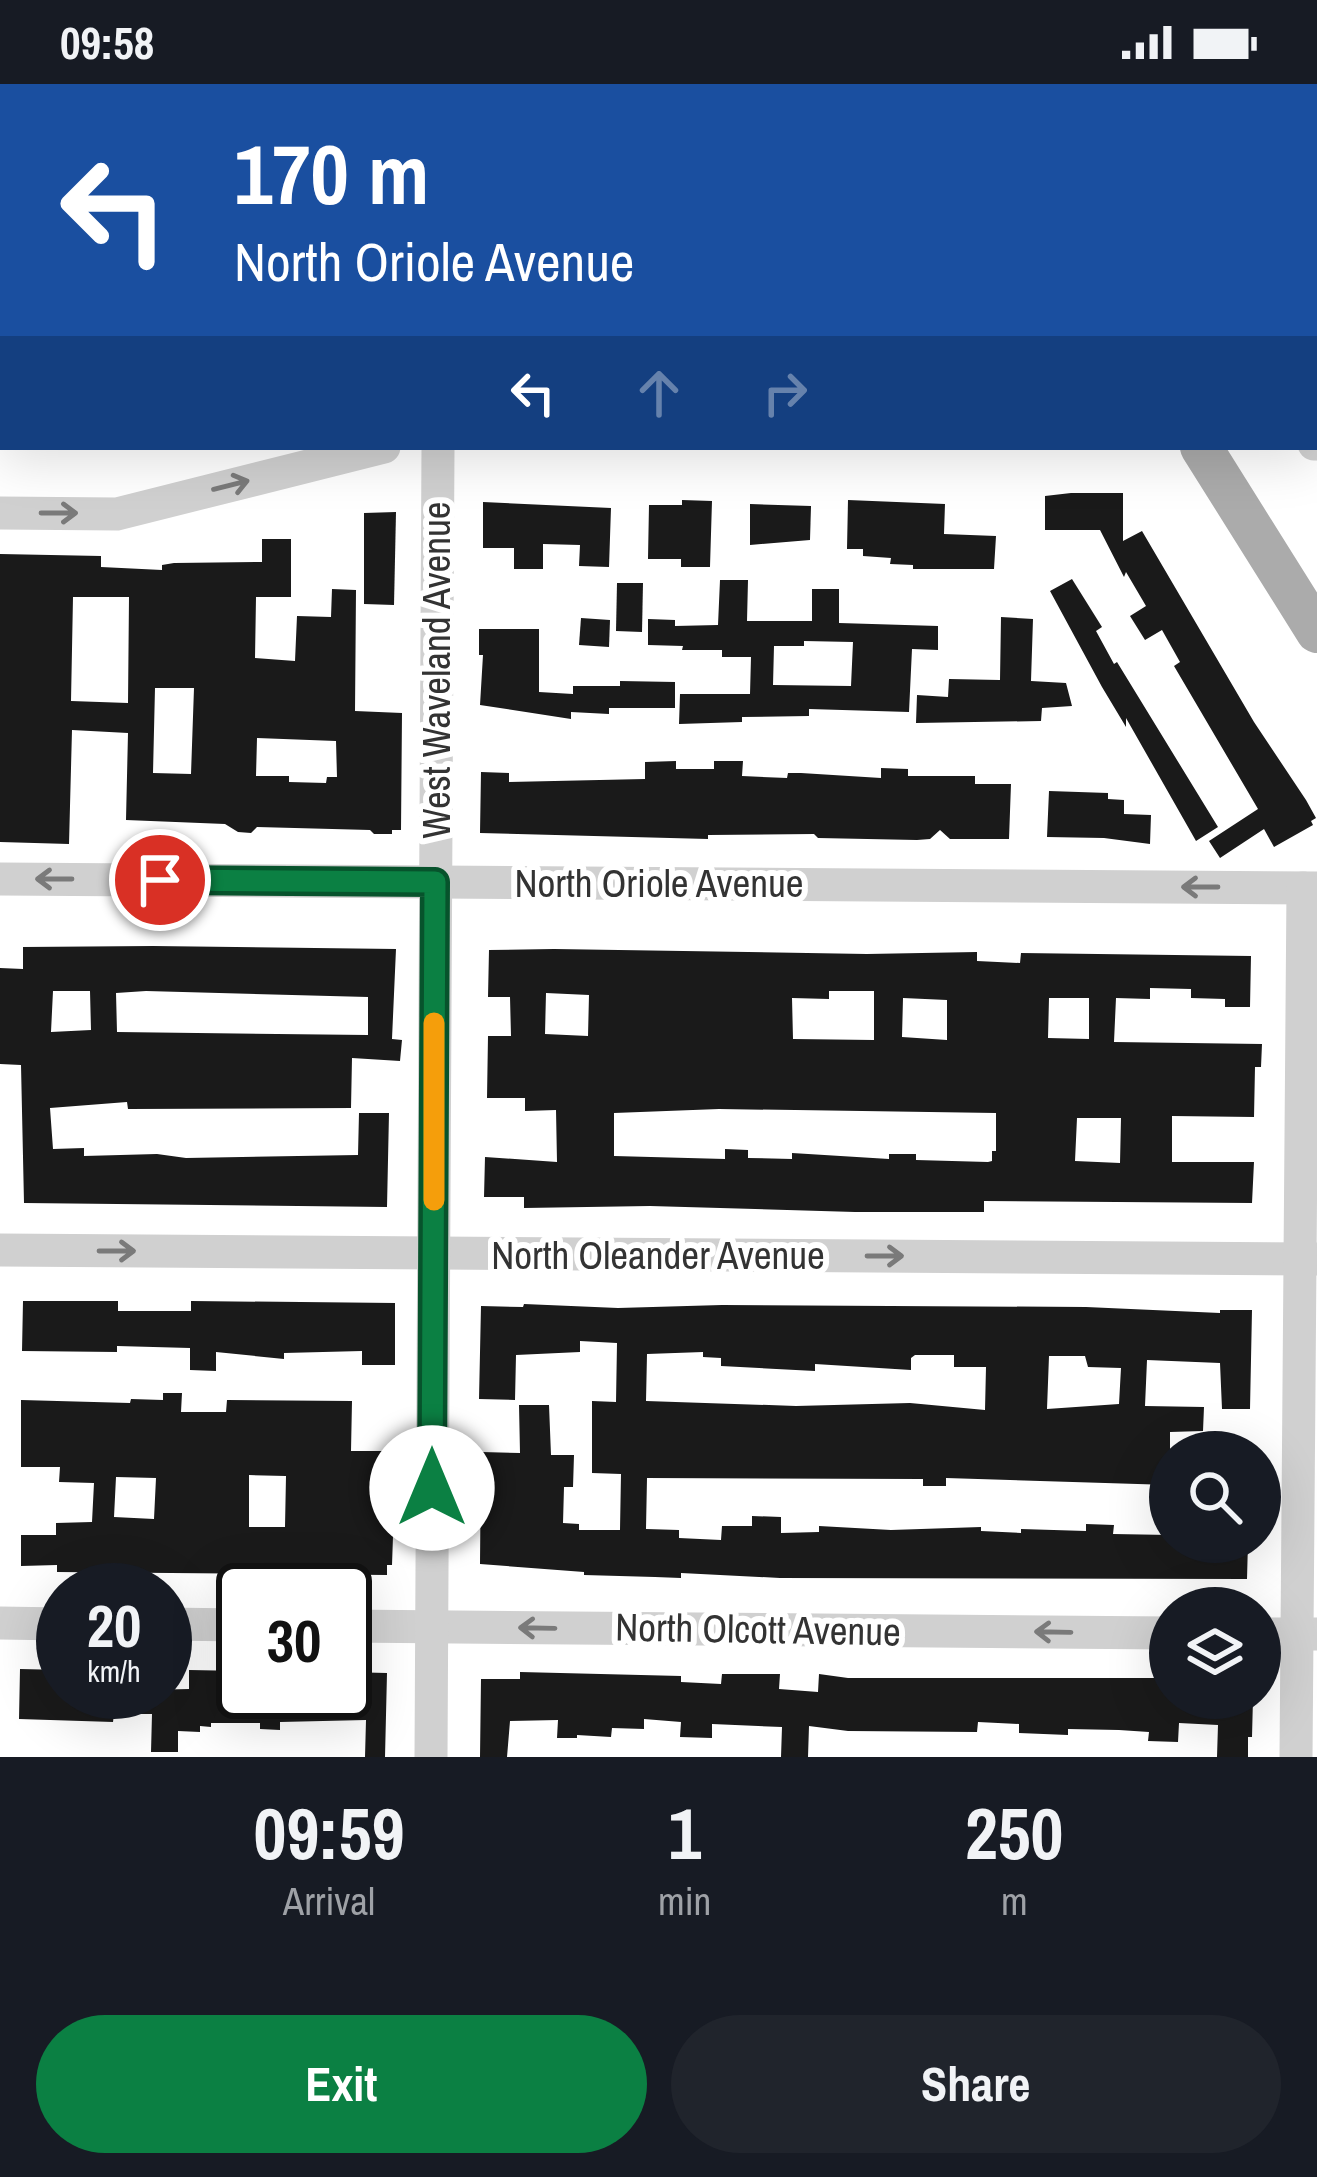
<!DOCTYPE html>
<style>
:root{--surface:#171b24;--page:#20242c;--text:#f1f3f6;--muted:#9ea1a6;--accent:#0b8043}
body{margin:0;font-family:"Archivo Narrow",sans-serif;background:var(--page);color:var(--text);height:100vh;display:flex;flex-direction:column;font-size:45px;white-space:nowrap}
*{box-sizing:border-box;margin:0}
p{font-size:39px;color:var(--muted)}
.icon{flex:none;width:66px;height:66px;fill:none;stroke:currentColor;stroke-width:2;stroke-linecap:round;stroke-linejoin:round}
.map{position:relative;height:1673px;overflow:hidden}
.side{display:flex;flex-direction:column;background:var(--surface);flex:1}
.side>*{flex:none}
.banner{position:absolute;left:0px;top:0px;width:1317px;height:366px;box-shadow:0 12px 48px #0002;background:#1a4fa0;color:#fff;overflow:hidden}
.tools{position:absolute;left:1149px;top:1347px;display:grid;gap:24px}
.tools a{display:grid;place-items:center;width:132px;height:132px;border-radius:50%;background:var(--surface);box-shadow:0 12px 48px #0002;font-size:60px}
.speed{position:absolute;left:36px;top:1479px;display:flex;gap:24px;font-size:60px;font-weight:700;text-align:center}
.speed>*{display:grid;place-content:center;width:156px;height:156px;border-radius:50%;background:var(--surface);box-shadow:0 12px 48px #0002;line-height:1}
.speed small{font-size:30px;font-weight:400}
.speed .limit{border:6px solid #111;border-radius:18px;background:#fff;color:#111}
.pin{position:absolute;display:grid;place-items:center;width:102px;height:102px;color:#fff;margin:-51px;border:6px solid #fff;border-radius:50%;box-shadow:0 3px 12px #0007}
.me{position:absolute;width:132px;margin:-66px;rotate:0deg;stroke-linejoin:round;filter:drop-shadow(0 0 9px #0008)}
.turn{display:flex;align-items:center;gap:42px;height:252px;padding:0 36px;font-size:54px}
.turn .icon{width:156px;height:156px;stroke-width:2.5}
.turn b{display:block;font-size:84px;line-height:102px}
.lanes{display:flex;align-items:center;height:114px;padding:0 36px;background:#0003;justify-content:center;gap:60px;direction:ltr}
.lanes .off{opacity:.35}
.eta{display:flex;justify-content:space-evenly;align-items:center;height:204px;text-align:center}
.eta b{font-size:72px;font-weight:800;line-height:84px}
.action{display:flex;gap:24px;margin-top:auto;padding:24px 36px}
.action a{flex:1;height:138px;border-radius:72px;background:var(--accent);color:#fff;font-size:48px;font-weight:800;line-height:138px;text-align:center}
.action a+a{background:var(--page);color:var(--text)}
.status{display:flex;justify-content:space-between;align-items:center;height:84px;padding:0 60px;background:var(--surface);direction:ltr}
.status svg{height:33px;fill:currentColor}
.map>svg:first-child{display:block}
.building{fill:#1a1a1a;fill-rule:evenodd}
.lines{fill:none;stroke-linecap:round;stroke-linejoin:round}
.minor{stroke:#d0d0d0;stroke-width:33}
.major{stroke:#ababab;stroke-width:42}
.oneway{stroke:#7a7a7a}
.route-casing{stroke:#07532c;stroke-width:30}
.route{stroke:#0b8043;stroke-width:21}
.slow{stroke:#f59e0b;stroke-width:21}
.labels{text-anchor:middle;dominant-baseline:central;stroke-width:12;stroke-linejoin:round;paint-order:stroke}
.street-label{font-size:39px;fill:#333;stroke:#fff}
</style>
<div class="status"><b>09:58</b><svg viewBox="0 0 49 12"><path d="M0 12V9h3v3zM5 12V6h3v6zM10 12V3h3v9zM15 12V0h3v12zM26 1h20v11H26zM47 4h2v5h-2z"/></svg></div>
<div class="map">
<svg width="1317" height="1673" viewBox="0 0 1317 1673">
<rect width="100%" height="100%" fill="#fff"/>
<g class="building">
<path d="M1071,409h52v48l19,-10 112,191 52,78 10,18 -5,3 2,4 -39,22 -10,-18 -44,29 -11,-17 49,-32 -84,-143 6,-4 -18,-32 -17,10 -15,-24 16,-10 -20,-34 -2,5 -24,-47h-55v-34z"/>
<path d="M682,416l30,1 -2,66h-29v-8h-33l1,-54h33z"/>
<path d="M848,416l97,4 -1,30 52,2 -2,33h-81v-4l-23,-1 1,-6 -28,-2v-7h-16z"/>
<path d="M483,418l128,6 -2,59 -30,-1 1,-21 -37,-1v25h-29v-21h-31z"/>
<path d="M750,420l61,2 -1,34 -60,5z"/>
<path d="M396,428l-2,93 -30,-1v-91z"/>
<path d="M262,455h29v58h-35l-1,61 40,3 2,-45 34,1 1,-28 24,1 -1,121 47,2 -1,117h-9v4h-18l-4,-4 -113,-3 -6,6 -13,-1 -13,-8 -99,-4 2,-87 -56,-3 -3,114 -69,-2v-288l101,2v11l61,3v-5l12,-2 88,-1zM73,513h56l-1,106 -57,-2zM155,604h39l-3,86 -38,-1zM257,654l79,3 1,36h-10l-1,6 -37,-1v-6h-33z"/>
<path d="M1072,495l30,48 -6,4 18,33 3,-2 101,165 -22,14 -70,-123v9l-24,-40 -52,-96z"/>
<path d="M720,496h28l-1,41h65v-32h27v34l99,3v24l-26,-1 -3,63 -100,-3v7l-67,1v5l-63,2 1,-30h70l1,-37h-29v-7h-40l1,-4 -35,-1v-26l27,1v6l43,-1zM804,557l49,1 -2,44 -78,-1 1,-39h30z"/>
<path d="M617,499h26l-1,49 -26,-1z"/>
<path d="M1001,533l32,2 -2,62 35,2 6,23 -30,2 -1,13 -125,2 1,-28 31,2 1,-18 51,1z"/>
<path d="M581,534l29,2 -1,27 -30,-2z"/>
<path d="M479,545h60v63l34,2v-8h47v-5l55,1v26h-66v6l-38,-2v7l-91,-14 3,-50h-4z"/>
<path d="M676,677v8h38v-8h29l-1,15 45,2 1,-5h13l80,5v-10l27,1v7h67v8h36l-2,55h-59l-10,-9 -10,9 -13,1 -99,-2 -4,-4 -106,1v4l-228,-6 1,-61 28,1v9l136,-3v-17z"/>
<path d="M1049,707l59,2v6l16,1v14l27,1 -1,29 -46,-6 -57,-1z"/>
<path d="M153,862l243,3 -4,90 10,1 -2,21 -48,-3 -1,50 -223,1 -1,-7 -77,6 3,41 31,-1v8l73,-2 29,4 172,-3 1,-42h30l-2,94 -363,-4 -3,-138 -21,-1v-96l23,1v-22zM53,907h37l1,39 -40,2zM146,907l222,6v38l-251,-3 -1,-39z"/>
<path d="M554,865l313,5 110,-2v9l43,2 1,-10 230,3 -1,51h-25v-8l-34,-1v-9l-41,-1v11l-34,-1 -2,44 148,2 -1,23h-6l-1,50 -82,-1v46h82l-2,41 -268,-2v11h-129l-205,-6 -126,2v-11h-40l1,-40 72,5 -1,-52 -31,1v-13h-38l1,-62h23l-1,-39h-22l1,-47zM829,907h45v49l-81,-1 -1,-41 37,1zM546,909l43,2 -1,41 -43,-2zM903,914l44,2v40l-45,-3zM1049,914h40v41l-41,-1zM719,1025l277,4v38h-4v10l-4,1 -72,-2v-6h-27v5l-97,-6v6l-44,-1v-8l-23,-1v10l-111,-3v-43zM1077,1034h44l-1,45 -45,-2z"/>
<path d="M23,1217h95v10h73v-10l204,2v62h-33v-14l-78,2v6l-68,-7v19l-26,-1v-22l-73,-2v6l-95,-1z"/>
<path d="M524,1220l94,4 104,-3 364,2 134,6v-3h32l-2,99h-28l-2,-46 -73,-3 -2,46 59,1 -1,24 -33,1v53l-224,-7v8h-23v-7l-276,-1 -1,51 33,1v8l42,2 1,-14h30v-10l29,1v16l38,-1v-6l72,4 90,-3v4l40,2v-4l65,2v-7l28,1 -1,9 57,1v7h78l-1,37 -467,-1 -99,-5v5l-26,-1 -71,-2v-3l-104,-8 1,-112 39,1 -1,-48h30l2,50h23l-1,32h-9l-1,36 16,1v6h41l1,-56 -29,-1v-72l24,1 1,-59 -37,-2v11l-64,3 -1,45 -36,-1 2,-93 42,1zM703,1268v5l18,1v8l94,5v-7l96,6v-12l4,-3h39v12h32l-1,43 -75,-7 -114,3 -150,-5 1,-47zM1049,1272h36l3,11 33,1 -2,36 -72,5z"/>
<path d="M163,1309h19l-1,19h45l1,-12 125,1 -1,50h45l-4,114h-5v10l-330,-3v-7l-36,1v-31h35v-12l36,-1 2,-39 -35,-1 1,-15h-39v-67l109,3 1,-4 32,1zM249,1391l37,1 -1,51h-36zM116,1393l40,1 -2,41 -40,-2z"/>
<path d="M20,1585l43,1v22l126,-3v-19l54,1v21h102v-20l42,1 -2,84h-20l1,-37 -86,2v8l-20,-1v-6h-49v4l-11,-1v6l-22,-1v21h-27l1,-38h-38l-1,8 -94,-3z"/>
<path d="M520,1588l161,4v6l40,2 1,-10h58l-1,15 39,3 1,-18 29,4h322v20h83l-1,39h-4v20h-31l1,-32 -39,-2 -1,19 -30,-1 1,-9 -30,-2 -51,-1v6l-49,-2v-9l-41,-2 -1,10 -129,-1 -39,-5 -1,31h-27l1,-30 -70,-3v14l-32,-1 1,-15 -37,-3v10l-32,-1 -1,9 -34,-2v3h-20l1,-18 -48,1 -3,36h-27l1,-78h39z"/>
</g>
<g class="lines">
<g class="minor">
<path d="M1314,360h3"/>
<path d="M0,429l117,1 267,-67"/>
<path d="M0,795l1317,9"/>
<path d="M0,1166l1317,9"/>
<path d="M0,1539l63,1"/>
<path d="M165,1540l78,1"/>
<path d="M345,1542l825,7"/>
<path d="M1260,1550h55"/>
<path d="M431,1673l7,-1310"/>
<path d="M1296,1673l7,-869"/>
</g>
<g class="major">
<path d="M979,0l2,3"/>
<path d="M1201,363l116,185"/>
</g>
</g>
<defs><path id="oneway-shaft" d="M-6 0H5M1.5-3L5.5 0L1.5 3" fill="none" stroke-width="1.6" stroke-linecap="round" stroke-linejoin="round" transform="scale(3)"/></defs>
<g class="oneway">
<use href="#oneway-shaft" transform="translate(231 401) rotate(-14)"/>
<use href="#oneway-shaft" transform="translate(59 429)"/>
<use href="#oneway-shaft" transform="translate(54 795) rotate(-180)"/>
<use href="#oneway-shaft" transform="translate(1200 803) rotate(-180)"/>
<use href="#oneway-shaft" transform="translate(117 1167)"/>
<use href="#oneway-shaft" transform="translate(885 1172)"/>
<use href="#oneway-shaft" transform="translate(537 1544) rotate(-179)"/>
<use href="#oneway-shaft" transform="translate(1053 1548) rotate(-179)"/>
</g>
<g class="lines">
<defs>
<path id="route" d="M160,796l275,2 -3,606"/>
</defs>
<use href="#route" class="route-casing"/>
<use href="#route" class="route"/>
<path class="slow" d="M434,1116v-177"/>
</g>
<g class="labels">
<g class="street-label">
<text transform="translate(436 586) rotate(-90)">West Waveland Avenue</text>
<text x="659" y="799">North Oriole Avenue</text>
<text x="658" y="1171">North Oleander Avenue</text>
<text transform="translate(758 1545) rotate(1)">North Olcott Avenue</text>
</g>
</g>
</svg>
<div class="tools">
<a><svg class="icon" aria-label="search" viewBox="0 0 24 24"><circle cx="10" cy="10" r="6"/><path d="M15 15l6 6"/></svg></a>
<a><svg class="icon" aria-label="layers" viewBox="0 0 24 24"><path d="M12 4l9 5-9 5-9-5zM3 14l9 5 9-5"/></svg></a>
</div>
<div class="speed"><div>20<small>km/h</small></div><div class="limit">30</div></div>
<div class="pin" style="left:160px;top:796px;background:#d93025"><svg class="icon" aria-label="arrive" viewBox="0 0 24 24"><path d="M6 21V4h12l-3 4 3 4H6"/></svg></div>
<svg class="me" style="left:432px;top:1404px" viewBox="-20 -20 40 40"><circle r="19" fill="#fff"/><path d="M0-13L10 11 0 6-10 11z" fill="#0b8043"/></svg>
<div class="banner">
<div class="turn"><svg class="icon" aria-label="left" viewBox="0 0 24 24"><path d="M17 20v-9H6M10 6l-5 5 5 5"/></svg><div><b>170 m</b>North Oriole Avenue</div></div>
<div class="lanes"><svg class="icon" aria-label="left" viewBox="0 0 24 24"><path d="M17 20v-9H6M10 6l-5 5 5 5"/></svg><svg class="icon off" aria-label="ahead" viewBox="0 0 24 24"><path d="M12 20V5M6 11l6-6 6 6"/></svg><svg class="icon off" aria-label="right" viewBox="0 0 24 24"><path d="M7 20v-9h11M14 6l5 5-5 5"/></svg></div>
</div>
</div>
<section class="side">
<div class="eta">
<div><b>09:59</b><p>Arrival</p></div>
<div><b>1</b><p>min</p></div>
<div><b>250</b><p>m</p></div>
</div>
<div class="action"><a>Exit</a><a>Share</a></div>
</section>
